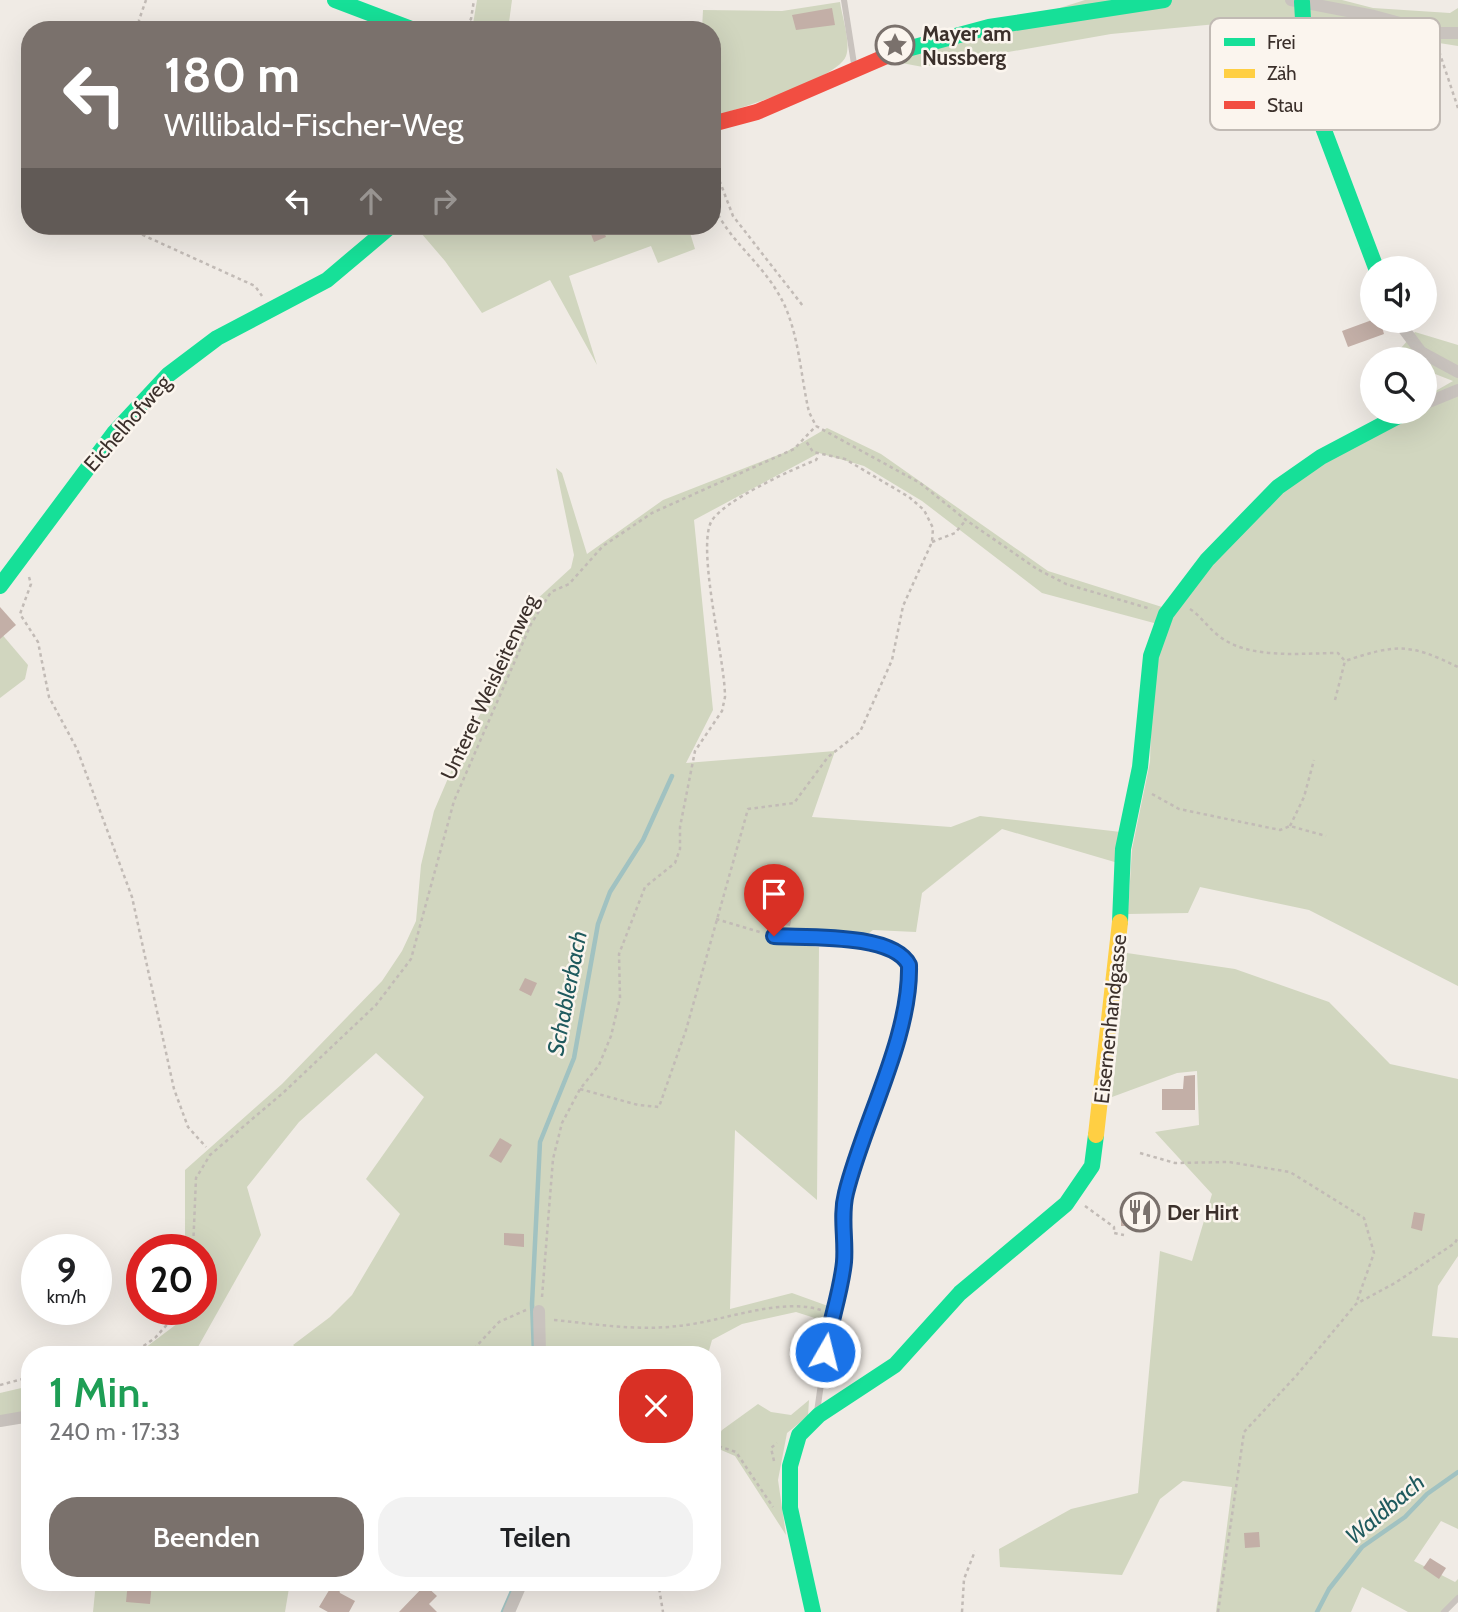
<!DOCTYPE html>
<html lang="de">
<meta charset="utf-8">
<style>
:root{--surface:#fff;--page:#f2f2f2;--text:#202124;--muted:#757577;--accent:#7a716c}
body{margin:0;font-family:Cabin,sans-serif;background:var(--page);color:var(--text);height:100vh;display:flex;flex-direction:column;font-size:26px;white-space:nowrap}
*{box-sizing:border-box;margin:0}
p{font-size:23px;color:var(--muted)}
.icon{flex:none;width:38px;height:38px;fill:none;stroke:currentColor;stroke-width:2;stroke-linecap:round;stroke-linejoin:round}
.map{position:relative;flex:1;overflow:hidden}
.panel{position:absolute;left:21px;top:1346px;width:700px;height:245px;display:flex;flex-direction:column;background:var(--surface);border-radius:28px;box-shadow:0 7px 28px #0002}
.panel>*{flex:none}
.guide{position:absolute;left:21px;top:21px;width:700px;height:214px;border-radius:28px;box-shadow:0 7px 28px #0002;background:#7a716c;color:#fff;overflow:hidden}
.buttons{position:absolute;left:1360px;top:256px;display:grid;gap:14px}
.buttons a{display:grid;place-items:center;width:77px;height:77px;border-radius:50%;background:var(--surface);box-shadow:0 7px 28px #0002;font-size:35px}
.speed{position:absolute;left:21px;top:1234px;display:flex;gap:14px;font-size:35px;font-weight:700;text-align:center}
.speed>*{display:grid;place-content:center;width:91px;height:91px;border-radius:50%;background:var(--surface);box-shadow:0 7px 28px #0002;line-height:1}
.speed small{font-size:18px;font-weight:400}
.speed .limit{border:10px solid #d22;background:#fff;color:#111}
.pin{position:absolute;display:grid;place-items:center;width:60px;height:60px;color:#fff;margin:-72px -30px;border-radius:50% 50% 50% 0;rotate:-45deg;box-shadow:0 0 7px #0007}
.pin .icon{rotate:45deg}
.me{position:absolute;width:77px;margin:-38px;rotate:8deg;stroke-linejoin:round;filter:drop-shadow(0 0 5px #0008)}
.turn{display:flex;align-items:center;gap:24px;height:147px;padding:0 28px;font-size:32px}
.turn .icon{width:91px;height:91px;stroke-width:2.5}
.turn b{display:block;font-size:49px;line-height:60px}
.lanes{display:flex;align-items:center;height:66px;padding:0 28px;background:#0003;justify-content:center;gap:35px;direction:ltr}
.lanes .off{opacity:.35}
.round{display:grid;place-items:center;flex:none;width:74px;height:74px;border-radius:28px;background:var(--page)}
.headline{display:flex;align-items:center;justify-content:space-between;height:119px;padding:0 28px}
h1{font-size:42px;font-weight:600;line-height:52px;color:#1e9e55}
.action{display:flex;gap:14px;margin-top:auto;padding:14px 28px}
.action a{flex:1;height:80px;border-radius:28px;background:var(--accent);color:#fff;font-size:28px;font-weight:600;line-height:80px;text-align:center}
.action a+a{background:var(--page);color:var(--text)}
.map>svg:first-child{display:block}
.green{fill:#d1d6bf}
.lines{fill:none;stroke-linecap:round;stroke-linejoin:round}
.stream{stroke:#a1c2c1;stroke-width:4.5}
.building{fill:#c3afa7}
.path{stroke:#c2bbb6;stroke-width:2.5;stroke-dasharray:3.5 3.5;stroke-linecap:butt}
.lane{stroke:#c9c3be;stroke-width:6}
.street{stroke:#c9c3be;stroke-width:12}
.fast{stroke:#16e098;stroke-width:16}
.slow{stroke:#ffcf43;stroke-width:16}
.jam{stroke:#f24e42;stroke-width:16}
.route-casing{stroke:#114b97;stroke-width:18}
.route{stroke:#1a73e8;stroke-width:12}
.labels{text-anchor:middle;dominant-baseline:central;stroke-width:5;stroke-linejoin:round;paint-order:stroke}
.poi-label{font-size:21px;font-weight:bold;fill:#3b302b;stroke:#fbf5ee;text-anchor:start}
.street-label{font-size:21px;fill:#3b302b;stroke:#fbf5ee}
.water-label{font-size:23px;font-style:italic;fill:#1f5a5e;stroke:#fbf5ee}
.key{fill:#fbf5ee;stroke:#c1bab4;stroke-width:2}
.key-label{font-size:19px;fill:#3b302b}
</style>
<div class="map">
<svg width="1458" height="1612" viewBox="0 0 1458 1612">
<rect width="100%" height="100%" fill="#f0ebe5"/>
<g class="green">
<path d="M477,0h35l-4,30h-36z"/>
<path d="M1085,0h257l31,8 77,5 8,-5v38l-177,-28 -170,16 -188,33 -32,-6z"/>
<path d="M840,2c2,15 11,40 6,54 -8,23 -109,53 -134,61v-87h-10l1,-20 79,1z"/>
<path d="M415,226h273l7,23 -37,14 -7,-17 -82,30 28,89 -47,-85 -68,33 -37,-52z"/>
<path d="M1415,332l43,13v641l-149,-76 -109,-23 -12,26 -60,1 4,-65 18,-87 4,-139 -112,-30 -120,-92 -58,-35 -45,-13 -125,67 19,190 -27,53 149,-12 -23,66 139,10 29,-11 141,16 -3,31 -116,-34 -80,64 -6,39 -43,-2 -8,6 -94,-4 3,10 45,5 -2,253 -82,-70 -5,179 62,-16 36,13 -4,15 -28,-9 -54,12 -30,16 -4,14h-405l-10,-9 37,-28 22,-22 48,-81 -34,-35 58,-82 -48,-44 -77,69 -52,65 14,48 -67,119h-57l49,-37 -1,-8h16v-59l-16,-1v-79l97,-86 100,-103 20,-30 14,-30 5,-56 13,-54 27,-63 37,-65 37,-82 36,-33 3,-13 -18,-87 6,5 25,81 76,-54 123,-48 41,-24 54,26 167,117 114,36 98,-110 138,-86h26l1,-14 28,-16 -28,-11 -1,-11h-14l-9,-11z"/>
<path d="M0,632l28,33 -3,14 -25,19z"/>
<path d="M1127,953l108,16 94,33 61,62 68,15v177l-20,30 -6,50 26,2v191l-17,-8 -27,40 41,21 3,-3v19l-14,14h-36l-46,-25 -11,25h-135l16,-125 -49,-6 -23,18 -38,76 -122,-8 -1,-18 72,-40 67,-16 22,-242 32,10 20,-67 -57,-62 44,-7 -2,-54 -20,2 -65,24z"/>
<path d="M30,1386v36l-30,4v-33z"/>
<path d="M809,1400l-1,16 -21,17 -9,47 8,55 -51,-79 -23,-10 10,-16 36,-26 13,8 20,3z"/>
<path d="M96,1582h194l-5,30h-192z"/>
</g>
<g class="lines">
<g class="stream">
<path d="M534,1353l-2,-49 8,-162 34,-84 24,-134 12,-32 33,-52 29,-64"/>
<path d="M503,1612l13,-30"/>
<path d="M1317,1612l12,-23 33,-42 43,-30 22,-23 31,-22"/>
</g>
</g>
<g class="building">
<path d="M832,8l3,17 -39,5 -4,-15z"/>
<path d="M597,226h5l4,11 -12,5 -5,-13z"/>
<path d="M1372,320h8l4,14 -36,13 -6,-16z"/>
<path d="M0,607l16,18 -16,14z"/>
<path d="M774,908l19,3 -3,15 -18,-3z"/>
<path d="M525,978l12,5 -6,13 -12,-6z"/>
<path d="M1195,1075v35h-33v-21h21l1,-13z"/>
<path d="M500,1138l12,7 -11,18 -12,-7z"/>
<path d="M1160,1205l-1,15 -9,1v5h-29v-19z"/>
<path d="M1414,1212l11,2 -3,17 -11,-3z"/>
<path d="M504,1233l20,1v13l-20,-2z"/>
<path d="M1259,1532l1,15 -15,1 -1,-15z"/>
<path d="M1430,1558l16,10 -7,11 -16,-11z"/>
<path d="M128,1582h24l-2,22 -24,-2z"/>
<path d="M334,1582h3l3,11 15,8 -6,11h-21l-9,-5z"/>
<path d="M425,1585l12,11 -8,8 8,8h-38z"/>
</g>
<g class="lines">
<g class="path">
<path d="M140,30l-1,-10 7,-20"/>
<path d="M460,30l11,-11 3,-19"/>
<path d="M1437,45l21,63"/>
<path d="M712,161l21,55 70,90"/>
<path d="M712,202c15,37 47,58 66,91 21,34 22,81 31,119l7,14"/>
<path d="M123,226l132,60 7,10"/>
<path d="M816,426l104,57 46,37 71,49 29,15 85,25"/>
<path d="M932,542l23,-9 11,-13"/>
<path d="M29,577l2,7 -11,30 18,28 11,55 28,52 55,148 42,192 14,38 18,20"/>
<path d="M1190,609c11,7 18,19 29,27 30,24 83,17 119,17l7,8c51,-17 64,-18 113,6"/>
<path d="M1335,700l10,-39"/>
<path d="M1152,794l27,15 101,21 10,-4 36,10"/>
<path d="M1290,826l14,-29 10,-37"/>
<path d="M716,919l47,14"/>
<path d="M580,1089l58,16 21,2 27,-77 62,-221 46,-6 34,-46 32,-25 32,-72 11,-54 29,-64 1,-14 -9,-18 -15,-13 -64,-38 -32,-7 -7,-11"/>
<path d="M1140,1153l35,10 54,-1 61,10 74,46 10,35 -18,51"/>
<path d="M1085,1206l29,21v6l10,2"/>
<path d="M193,1250l3,-72 14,-23 74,-63 92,-87 35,-46 43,-158 77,-177 20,-32 18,-8 34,-38 49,-33 142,-64 22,-23"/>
<path d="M542,1297l11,-138 9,-36 18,-34 19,-24 12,-29 9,-38 -1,-44 26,-67 30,-24 5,-14v-22l15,-76 27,-40 3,-14c0,-38 -28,-146 -14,-175 11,-21 82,-53 105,-62l3,-5"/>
<path d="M554,1320c41,4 82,11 124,6 43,-4 101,-29 143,-16"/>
<path d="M132,1354l23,-16 26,-29"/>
<path d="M469,1354l30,-32 27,-12"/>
<path d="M0,1385l30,-8"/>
<path d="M712,1444l24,8 37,55"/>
<path d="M774,1461l-3,-13 6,-5"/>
<path d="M658,1582l5,30"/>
<path d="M962,1612l2,-33 11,-28"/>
<path d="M1218,1612l26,-180 52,-56 60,-72 39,-21 60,-40 3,-6"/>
</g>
<g class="lane">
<path d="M844,0l10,64"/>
<path d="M774,936c33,2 119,-3 135,29l-2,33 -8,31 -56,177 1,54 -13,53 -14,99"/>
<path d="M1444,1612l14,-14"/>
</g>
<g class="street">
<path d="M1291,0l83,16 63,17h21"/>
<path d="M1397,320l24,32 37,20"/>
<path d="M1424,404l34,-14"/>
<path d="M539,1311l1,43"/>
<path d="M0,1421l30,-5"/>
<path d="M509,1612l13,-30"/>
</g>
<g class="fast">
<path d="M335,0l79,30"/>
<path d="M1302,2l3,52 11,55 60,159"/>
<path d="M896,52l93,-25 175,-27"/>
<path d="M0,586l114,-153 54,-58 49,-37 110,-58 64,-54"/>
<path d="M1120,922l3,-73 17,-82 11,-111 15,-42 41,-54 71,-73 43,-30 87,-46"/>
<path d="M813,1612l-23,-104v-42l9,-31 20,-20 76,-50 65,-72 106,-89 26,-38 4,-31"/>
</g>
<path class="slow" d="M1096,1135l24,-213"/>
<path class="jam" d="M712,124l45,-12 139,-60"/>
</g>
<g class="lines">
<defs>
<path id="route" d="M774,936c33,2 119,-3 135,29 2,72 -46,158 -63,228 -6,23 0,46 -2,69 -3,30 -14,60 -19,90"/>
</defs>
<use href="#route" class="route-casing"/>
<use href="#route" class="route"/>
</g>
<defs>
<symbol id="sight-ring" viewBox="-11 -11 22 22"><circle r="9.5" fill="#fbf5ee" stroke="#7a716c" stroke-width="1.5"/><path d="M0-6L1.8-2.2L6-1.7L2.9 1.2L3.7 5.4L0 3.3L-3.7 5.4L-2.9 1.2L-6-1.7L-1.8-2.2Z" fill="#7a716c"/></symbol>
<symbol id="restaurant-ring" viewBox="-11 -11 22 22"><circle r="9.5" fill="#fbf5ee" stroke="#7a716c" stroke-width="1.5"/><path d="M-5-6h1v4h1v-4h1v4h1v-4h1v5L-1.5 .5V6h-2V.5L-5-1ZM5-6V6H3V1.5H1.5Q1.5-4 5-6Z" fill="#7a716c"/></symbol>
</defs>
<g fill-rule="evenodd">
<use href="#sight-ring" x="873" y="23" width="44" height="44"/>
<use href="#restaurant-ring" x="1118" y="1190" width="44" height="44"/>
</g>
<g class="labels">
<g class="poi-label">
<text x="922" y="33">Mayer am<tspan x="922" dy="24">Nussberg</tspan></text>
<text x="1167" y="1212">Der Hirt</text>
</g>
<g class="street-label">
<text transform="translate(127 423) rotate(-49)">Eichelhofweg</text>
<text transform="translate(489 687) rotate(-65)">Unterer Weisleitenweg</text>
<text transform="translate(1110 1019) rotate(-84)">Eisernenhandgasse</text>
</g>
<g class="water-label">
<text transform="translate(567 993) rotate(-79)">Schablerbach</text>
<text transform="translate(1385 1509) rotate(-40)">Waldbach</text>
</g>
</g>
<rect x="1210" y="18" width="230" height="112" rx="10" class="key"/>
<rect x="1224" y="38" width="31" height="8" fill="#16e098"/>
<rect x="1224" y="69" width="31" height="9" fill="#ffcf43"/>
<rect x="1224" y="101" width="31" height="8" fill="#f24e42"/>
<g class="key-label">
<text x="1267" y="49">Frei</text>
<text x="1267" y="80">Zäh</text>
<text x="1267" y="112">Stau</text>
</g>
</svg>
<div class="buttons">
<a><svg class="icon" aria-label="sound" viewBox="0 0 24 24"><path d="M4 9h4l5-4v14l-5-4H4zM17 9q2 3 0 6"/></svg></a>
<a><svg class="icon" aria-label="search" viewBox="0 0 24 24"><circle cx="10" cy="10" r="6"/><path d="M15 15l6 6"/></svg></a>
</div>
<div class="speed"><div>9<small>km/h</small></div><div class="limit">20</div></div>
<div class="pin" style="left:774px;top:936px;background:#d93025"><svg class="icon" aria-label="arrive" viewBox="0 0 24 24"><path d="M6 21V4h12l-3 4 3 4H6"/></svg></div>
<svg class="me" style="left:825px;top:1352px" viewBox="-20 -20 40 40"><circle r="17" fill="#1a73e8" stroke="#fff" stroke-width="3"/><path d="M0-11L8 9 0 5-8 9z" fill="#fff"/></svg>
<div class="guide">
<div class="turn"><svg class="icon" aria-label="left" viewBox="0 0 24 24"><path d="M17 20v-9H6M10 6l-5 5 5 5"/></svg><div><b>180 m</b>Willibald-Fischer-Weg</div></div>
<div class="lanes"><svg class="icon" aria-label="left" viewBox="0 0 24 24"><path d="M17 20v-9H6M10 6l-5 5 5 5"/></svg><svg class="icon off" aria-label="ahead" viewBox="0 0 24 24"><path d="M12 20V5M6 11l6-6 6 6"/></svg><svg class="icon off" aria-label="right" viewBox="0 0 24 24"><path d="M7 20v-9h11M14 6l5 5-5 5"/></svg></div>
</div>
<section class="panel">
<div class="headline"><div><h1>1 Min.</h1><p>240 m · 17:33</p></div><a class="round" style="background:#d93025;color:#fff"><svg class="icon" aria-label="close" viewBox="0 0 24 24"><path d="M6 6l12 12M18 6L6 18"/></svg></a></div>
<div class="action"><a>Beenden</a><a>Teilen</a></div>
</section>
</div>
